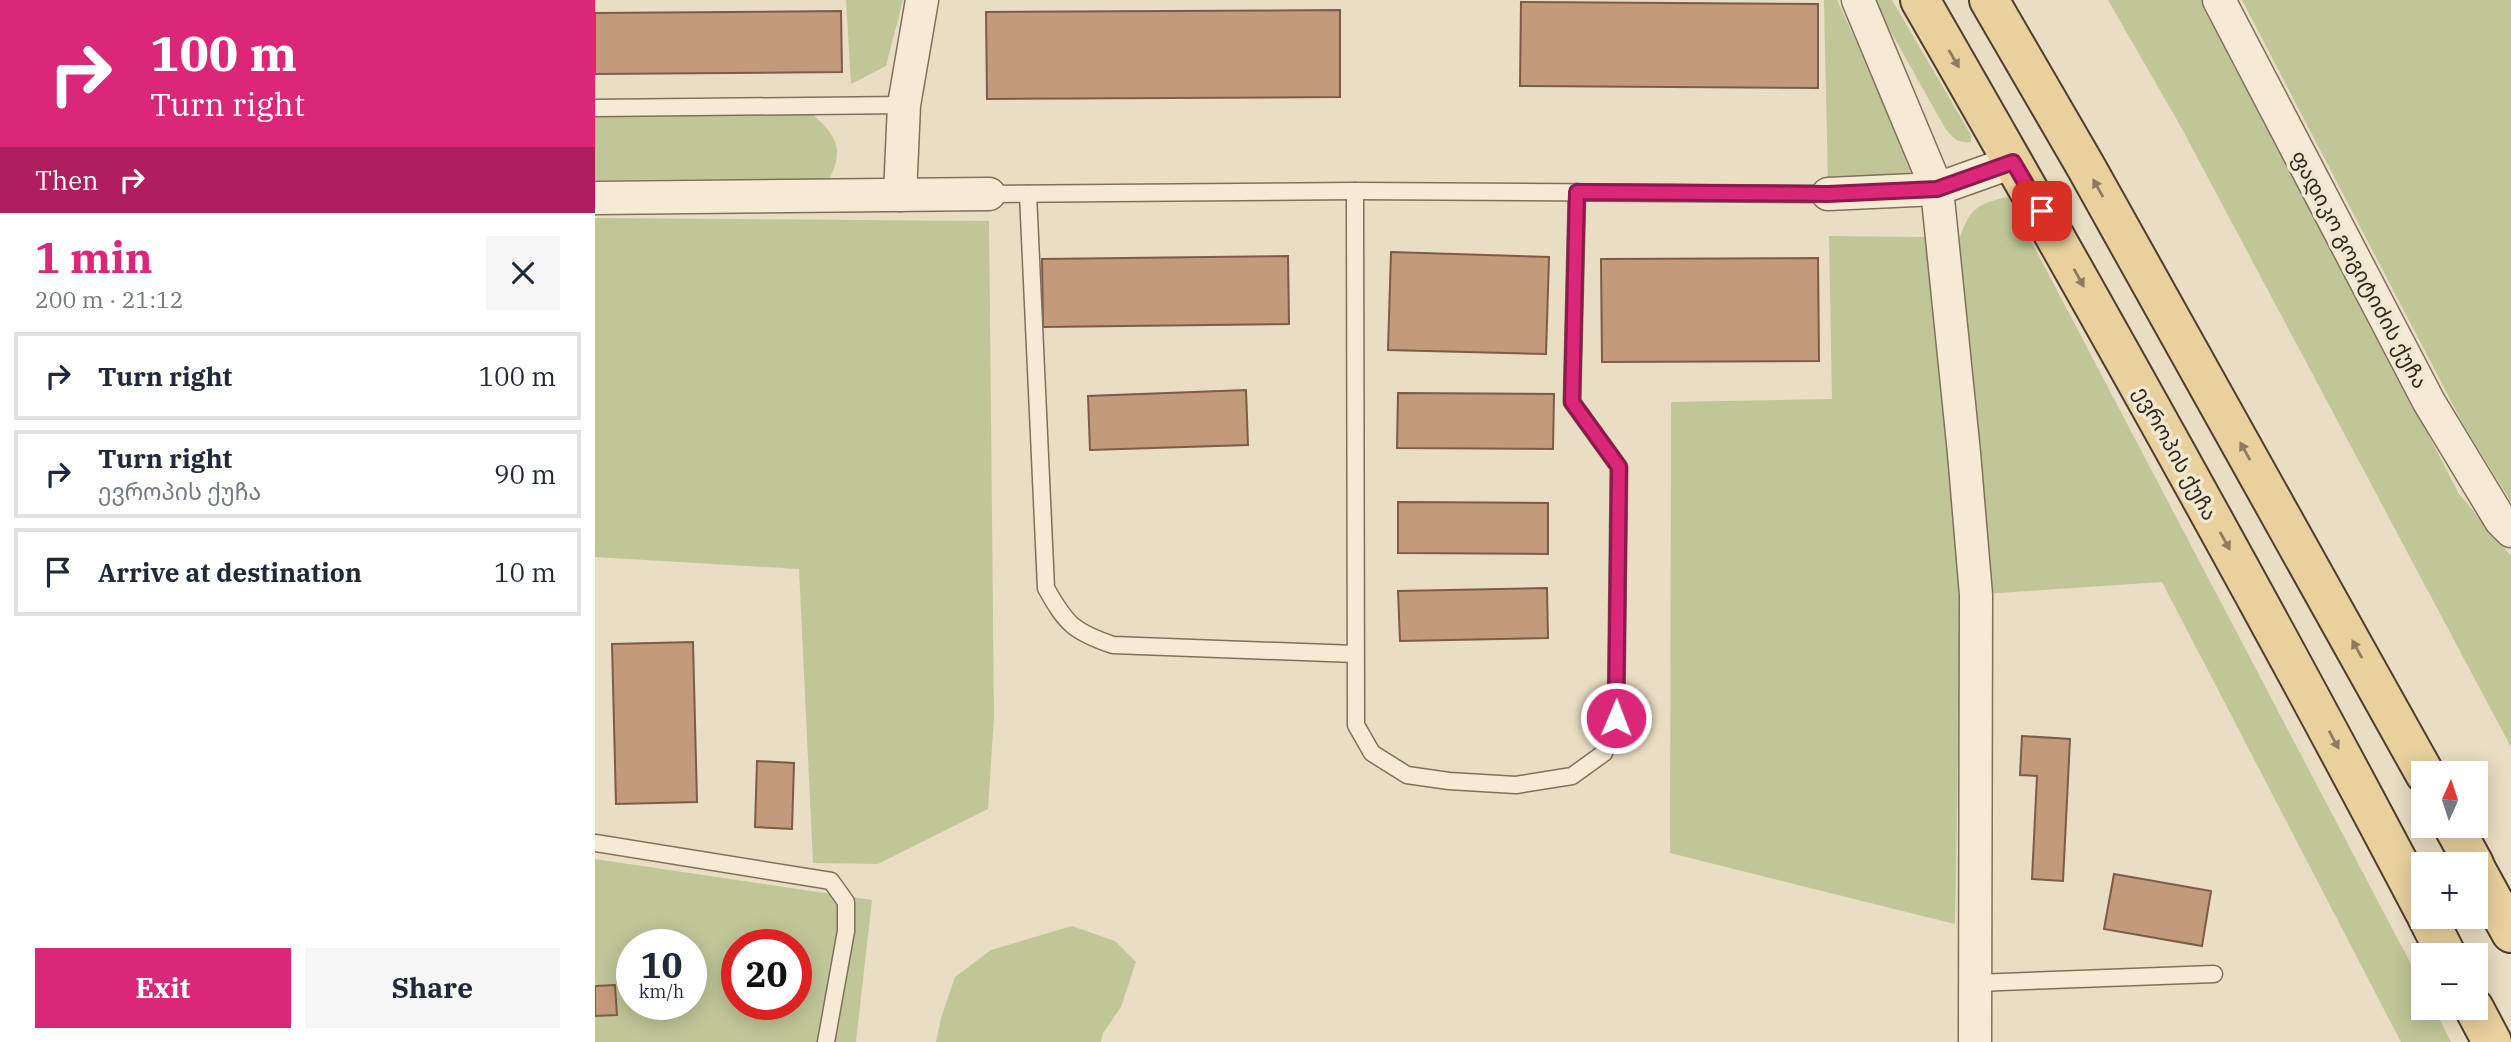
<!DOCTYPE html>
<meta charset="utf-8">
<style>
:root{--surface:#fff;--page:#f6f6f7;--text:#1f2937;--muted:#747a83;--line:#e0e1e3;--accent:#db2777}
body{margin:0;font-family:"IBM Plex Serif","Noto Sans Georgian",serif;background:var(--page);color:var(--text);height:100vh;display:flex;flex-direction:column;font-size:26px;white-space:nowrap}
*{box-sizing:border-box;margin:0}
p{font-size:23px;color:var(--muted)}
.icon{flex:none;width:38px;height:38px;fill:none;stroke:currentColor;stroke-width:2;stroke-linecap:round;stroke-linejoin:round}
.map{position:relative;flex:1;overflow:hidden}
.drawer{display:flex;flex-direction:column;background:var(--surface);width:595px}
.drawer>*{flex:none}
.hud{background:#db2777;color:#fff;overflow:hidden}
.needle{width:46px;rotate:3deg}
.fabs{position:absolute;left:1816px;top:761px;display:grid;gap:14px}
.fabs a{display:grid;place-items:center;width:77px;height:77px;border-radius:0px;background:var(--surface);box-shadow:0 4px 18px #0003;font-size:35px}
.speed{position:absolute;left:21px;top:929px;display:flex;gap:14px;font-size:35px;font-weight:700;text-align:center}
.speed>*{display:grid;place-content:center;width:91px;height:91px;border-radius:50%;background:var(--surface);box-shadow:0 4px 18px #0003;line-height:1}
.speed small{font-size:18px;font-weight:400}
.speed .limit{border:10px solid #d22;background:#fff;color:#111}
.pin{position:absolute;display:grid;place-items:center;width:60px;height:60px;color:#fff;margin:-30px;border-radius:14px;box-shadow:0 4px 10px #0006}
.me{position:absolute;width:77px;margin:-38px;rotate:1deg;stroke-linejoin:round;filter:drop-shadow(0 0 5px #0008)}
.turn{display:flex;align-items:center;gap:24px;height:147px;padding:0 35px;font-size:32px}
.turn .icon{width:91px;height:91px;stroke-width:2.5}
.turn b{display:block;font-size:49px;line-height:60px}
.then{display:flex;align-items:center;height:66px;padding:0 35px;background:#0003;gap:14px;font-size:26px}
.round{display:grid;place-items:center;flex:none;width:74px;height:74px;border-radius:0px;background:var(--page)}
.summary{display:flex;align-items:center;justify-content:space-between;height:119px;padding:0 35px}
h1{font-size:42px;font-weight:800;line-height:52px;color:var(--accent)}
.action{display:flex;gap:14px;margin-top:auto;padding:14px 35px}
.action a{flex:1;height:80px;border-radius:0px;background:var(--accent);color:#fff;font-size:28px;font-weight:800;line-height:80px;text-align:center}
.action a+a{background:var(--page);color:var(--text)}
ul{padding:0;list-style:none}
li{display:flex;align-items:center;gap:21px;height:88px;margin:0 14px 10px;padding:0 21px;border:4px solid var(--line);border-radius:0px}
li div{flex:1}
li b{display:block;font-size:26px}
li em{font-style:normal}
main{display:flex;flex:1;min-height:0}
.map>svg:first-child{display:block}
.green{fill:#c0c698;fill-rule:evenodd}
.building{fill:#c39a7c;stroke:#7e5b44;stroke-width:2}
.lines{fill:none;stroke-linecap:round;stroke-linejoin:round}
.lane-casing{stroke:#816f5c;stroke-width:19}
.street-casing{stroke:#816f5c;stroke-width:35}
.primary-casing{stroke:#4f3e30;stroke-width:42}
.lane{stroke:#f5ebd5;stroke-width:16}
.street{stroke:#f5ebd5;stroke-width:32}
.primary{stroke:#e9d19e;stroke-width:38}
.oneway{fill:#8e7c5e}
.route-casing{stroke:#8e194d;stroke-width:18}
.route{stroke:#db2777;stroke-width:12}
.labels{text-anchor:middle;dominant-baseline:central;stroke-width:7;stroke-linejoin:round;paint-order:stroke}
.street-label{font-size:21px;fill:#32281e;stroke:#f1e8d2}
</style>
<main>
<section class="drawer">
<div class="hud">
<div class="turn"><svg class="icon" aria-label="right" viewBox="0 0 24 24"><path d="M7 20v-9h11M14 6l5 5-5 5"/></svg><div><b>100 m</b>Turn right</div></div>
<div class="then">Then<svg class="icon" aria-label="right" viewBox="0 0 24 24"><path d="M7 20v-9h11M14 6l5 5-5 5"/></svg></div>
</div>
<div class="summary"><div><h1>1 min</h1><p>200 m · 21:12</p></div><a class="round"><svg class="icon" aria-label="close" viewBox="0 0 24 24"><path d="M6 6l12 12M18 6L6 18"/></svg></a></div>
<ul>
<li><svg class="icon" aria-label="right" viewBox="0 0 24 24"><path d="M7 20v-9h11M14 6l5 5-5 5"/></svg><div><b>Turn right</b></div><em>100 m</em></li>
<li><svg class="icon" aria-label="right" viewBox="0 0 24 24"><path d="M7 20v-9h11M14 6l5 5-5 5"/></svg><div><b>Turn right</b><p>ევროპის ქუჩა</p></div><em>90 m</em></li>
<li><svg class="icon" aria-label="arrive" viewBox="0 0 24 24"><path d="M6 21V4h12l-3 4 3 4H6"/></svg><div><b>Arrive at destination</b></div><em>10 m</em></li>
</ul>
<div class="action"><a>Exit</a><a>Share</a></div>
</section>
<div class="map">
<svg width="1916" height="1042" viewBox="0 0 1916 1042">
<rect width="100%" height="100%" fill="#e9ddc3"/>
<g class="green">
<path d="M251,0h57l-17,66 -35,18z"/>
<path d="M1229,0h13l75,163 -4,15 -80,6z"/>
<path d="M1278,0h19l79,135v7c-13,2 -18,-4 -26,-14z"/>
<path d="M1513,0h95l256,494 52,62v191l-330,-620z"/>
<path d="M1647,0h269v502l-48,-78z"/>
<path d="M215,112c24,21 36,36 19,67l-234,1v-66z"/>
<path d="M1413,197l416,792v19h10l17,34h-50l-239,-460 -178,12 -29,-342c13,-36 12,-47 53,-55z"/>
<path d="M0,218l394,3 5,495 -6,93 -110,55 -65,-1 -14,-294 -204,-12z"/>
<path d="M1234,236l96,1 36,350 -6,337 -285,-71 1,-451 161,-3z"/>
<path d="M0,859l277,41 -16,142h-261zM37,945h59v59h-59zM142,945h59v59h-59z"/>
<path d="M477,926l43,15 21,21 -15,45 -18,26 -2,9h-165l5,-24 14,-41 36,-27z"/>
</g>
<g class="building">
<path d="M926,2l297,2v84l-298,-2z"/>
<path d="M745,10v87l-353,2 -1,-87z"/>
<path d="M246,11l1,61 -247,2v-61z"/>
<path d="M796,252l158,5 -3,97 -158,-4z"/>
<path d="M693,256l1,68 -246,3 -1,-68z"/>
<path d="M1223,258l1,103 -217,1 -1,-103z"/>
<path d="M651,390l2,55 -158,5 -2,-54z"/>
<path d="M803,393l156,1 -1,55 -156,-1z"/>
<path d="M803,502l150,1v51l-150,-1z"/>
<path d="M952,588l1,50 -148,3 -2,-50z"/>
<path d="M98,642l4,160 -81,2 -4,-160z"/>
<path d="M1427,736l48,3 -7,142 -31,-2 5,-103 -17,-1z"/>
<path d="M162,761l37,2 -2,66 -37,-2z"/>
<path d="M1519,874l97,17 -9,55 -98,-17z"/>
<path d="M20,985l2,30 -22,1v-30z"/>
</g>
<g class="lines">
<defs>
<g id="lane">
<path d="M0,108l309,-3"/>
<path d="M760,191l1,534 16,28 35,22 42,6 67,4 56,-9 32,-23 12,-35 3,-251 -47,-65 5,-210"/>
<path d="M394,194l366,-3 473,3"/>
<path d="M433,194l18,394c20,36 28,44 67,57l242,9"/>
<path d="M0,843l236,38 15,21v29l-20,111"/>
<path d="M1380,983l239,-9"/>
</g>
<g id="street">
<path d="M1263,0l79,189 27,264 12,142 -1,447"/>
<path d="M1624,0l210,402 72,119 10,10"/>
<path d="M1233,194l109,-5 76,-27"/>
<path d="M305,195l4,-90 18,-105"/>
<path d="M0,198l394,-4"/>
</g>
<g id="primary">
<path d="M1325,0c173,301 343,604 504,911"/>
<path d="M1394,0l97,167 339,607"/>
<path d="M1858,826l21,38"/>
<path d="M1881,869l35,64"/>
<path d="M1832,917l20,39"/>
<path d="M1879,1008l18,34"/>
</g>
</defs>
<use href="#lane" class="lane-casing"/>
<use href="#street" class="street-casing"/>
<use href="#primary" class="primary-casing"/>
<use href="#lane" class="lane"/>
<use href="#street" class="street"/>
<use href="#primary" class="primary"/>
</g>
<defs><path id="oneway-solid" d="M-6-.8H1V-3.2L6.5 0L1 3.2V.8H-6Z" transform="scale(1.75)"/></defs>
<g class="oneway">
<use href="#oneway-solid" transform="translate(1359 59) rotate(60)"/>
<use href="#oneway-solid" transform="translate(1503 188) rotate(-119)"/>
<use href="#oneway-solid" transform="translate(1484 278) rotate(61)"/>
<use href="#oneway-solid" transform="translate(1650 451) rotate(-119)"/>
<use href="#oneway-solid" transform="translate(1630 541) rotate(61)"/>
<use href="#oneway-solid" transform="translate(1762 649) rotate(-119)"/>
<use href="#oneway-solid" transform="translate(1739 740) rotate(62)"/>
</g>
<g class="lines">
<defs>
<path id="route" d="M1021,718l3,-251 -47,-65 5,-210 251,2 109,-5 76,-27 29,49"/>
</defs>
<use href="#route" class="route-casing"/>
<use href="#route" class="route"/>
</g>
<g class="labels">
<g class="street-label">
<text transform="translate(1765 269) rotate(62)">ფადიკო გოგიტიძის ქუჩა</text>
<text transform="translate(1581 453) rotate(61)">ევროპის ქუჩა</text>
</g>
</g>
</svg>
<div class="fabs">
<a><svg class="needle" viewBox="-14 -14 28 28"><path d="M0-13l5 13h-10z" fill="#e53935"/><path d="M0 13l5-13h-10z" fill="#747a83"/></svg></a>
<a>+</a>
<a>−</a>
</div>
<div class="speed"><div>10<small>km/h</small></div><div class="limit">20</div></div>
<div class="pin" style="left:1447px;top:211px;background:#d93025"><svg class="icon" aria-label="arrive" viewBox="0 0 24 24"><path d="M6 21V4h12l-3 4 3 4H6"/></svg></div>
<svg class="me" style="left:1021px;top:718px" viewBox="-20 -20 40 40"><circle r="17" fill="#db2777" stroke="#fff" stroke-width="3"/><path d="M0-11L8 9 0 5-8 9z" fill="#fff"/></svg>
</div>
</main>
